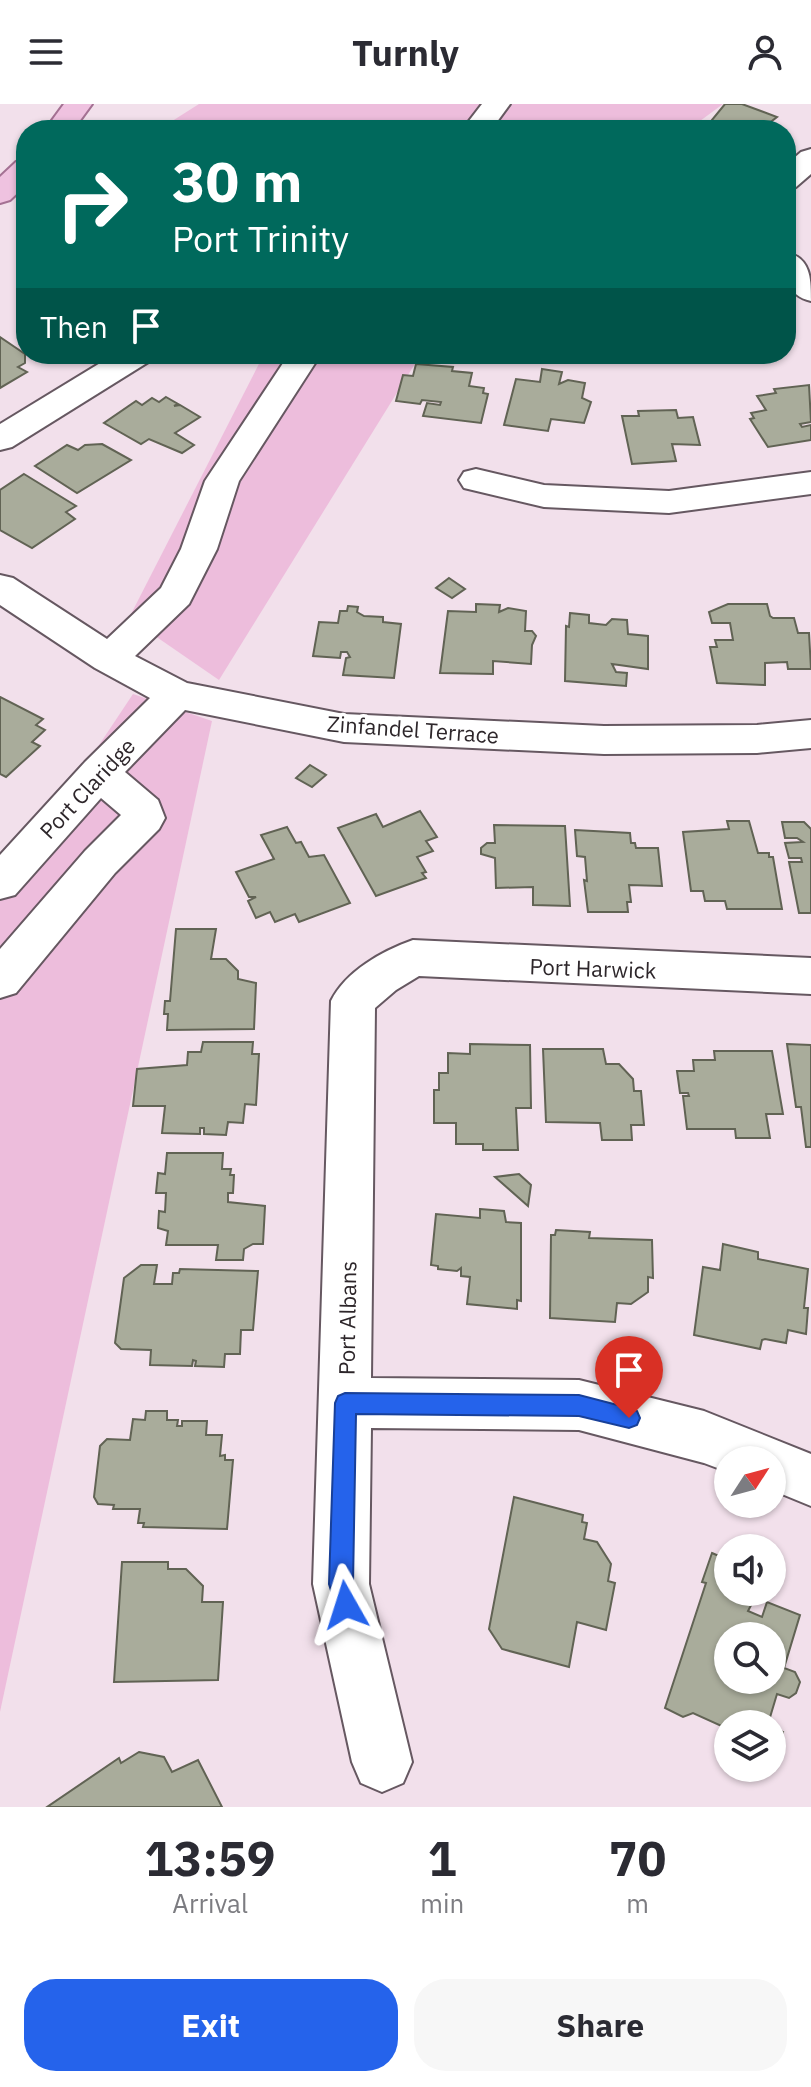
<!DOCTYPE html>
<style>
:root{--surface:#fff;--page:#f7f7f7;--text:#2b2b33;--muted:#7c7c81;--accent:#2563eb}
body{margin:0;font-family:"IBM Plex Sans",sans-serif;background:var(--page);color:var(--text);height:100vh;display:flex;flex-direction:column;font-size:30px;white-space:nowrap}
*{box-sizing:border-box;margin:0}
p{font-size:26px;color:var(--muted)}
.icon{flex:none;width:44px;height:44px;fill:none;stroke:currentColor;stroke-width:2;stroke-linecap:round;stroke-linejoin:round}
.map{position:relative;height:1703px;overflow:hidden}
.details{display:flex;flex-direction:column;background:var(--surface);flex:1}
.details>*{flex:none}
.guide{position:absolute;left:16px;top:16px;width:780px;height:244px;border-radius:32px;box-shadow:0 2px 6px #0004;background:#00695c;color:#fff;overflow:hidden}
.needle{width:52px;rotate:54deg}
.controls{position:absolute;left:714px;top:1342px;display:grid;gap:16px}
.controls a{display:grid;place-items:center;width:72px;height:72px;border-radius:50%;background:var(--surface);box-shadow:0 2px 6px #0004;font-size:40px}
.pin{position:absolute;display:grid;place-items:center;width:68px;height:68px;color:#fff;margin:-82px -34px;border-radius:50% 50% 50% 0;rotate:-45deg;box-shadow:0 0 8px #0007}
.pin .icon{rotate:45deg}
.me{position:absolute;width:88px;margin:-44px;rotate:354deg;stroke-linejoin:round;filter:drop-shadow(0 0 6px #0008)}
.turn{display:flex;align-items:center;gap:28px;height:168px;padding:0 24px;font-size:36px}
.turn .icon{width:104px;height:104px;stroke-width:2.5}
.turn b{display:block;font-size:56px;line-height:68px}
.then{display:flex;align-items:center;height:76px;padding:0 24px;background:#0003;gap:16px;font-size:30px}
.eta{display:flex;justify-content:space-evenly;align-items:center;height:136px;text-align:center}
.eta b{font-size:48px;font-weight:800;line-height:56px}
.cta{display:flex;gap:16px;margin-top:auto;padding:16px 24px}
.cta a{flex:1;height:92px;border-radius:32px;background:var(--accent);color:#fff;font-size:32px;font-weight:800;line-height:92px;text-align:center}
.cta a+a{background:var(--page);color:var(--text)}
header{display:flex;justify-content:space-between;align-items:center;height:104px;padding:0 24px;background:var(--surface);font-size:36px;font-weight:800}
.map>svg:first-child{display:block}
.green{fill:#edbddc}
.building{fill:#a9ac9b;stroke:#616354;stroke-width:2;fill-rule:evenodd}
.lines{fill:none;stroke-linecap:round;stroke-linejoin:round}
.minor-casing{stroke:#665861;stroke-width:4}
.major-casing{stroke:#a47193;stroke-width:4}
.minor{fill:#fff;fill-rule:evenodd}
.major{fill:#efc2e0;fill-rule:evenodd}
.route{fill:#2563eb;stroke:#184099;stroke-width:2}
.labels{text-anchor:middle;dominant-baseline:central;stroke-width:7;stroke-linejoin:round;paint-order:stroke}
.street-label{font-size:22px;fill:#2d262a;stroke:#fff}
</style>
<header><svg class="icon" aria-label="menu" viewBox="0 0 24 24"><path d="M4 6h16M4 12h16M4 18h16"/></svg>Turnly<svg class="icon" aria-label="person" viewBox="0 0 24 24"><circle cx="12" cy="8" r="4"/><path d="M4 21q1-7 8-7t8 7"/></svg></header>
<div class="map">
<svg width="811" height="1703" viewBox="0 0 811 1703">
<rect width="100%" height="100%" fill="#f2e0eb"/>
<g class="green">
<path d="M199,0h524l-23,17 -21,9h-521z"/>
<path d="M264,250h157l-202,326 -90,-62z"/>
<path d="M133,590l79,27 -212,991v-818z"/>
</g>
<g class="building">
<path d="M725,0h17l35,13 -9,7h-8l16,6h-59l-10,-4z"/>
<path d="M0,233l25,17v9l-7,4 9,5 -27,16z"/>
<path d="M416,260l37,3 -1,4 20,2 -3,13 15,2 -1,5 5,1 -7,29 -58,-7 4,-13 13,2 1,-3 -19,-2 -2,4 -24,-3 7,-26 10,1z"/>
<path d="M542,265l20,3 -3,12 9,-4 17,3 -3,15 9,4 -7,21 -33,-4 -3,12 -44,-6 12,-46 24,3z"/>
<path d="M809,281l2,37 -11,2 2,3 9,-2v15l-43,7 -18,-28 4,-1 -3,-5 15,-3 -9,-14 19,-3 -2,-4z"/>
<path d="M166,293l12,7 -4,2 6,-1 20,12 -25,16 19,12 -12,8 -33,-14 -8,5 -37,-21 32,-22 6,4 10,-7 7,4z"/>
<path d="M676,306l2,8 15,-1 7,28 -28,-1 4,17 -44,3 -10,-48h17l-1,-5z"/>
<path d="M102,340l29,16 -54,33 -42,-27 32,-21 11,5 7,-5z"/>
<path d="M24,370l52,32 -10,6 9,7 -43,29 -32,-18v-40z"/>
<path d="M449,474l16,11 -13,9 -16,-10z"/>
<path d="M476,500l24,1 -1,7 9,-4 18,3 -1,20h7l4,5 -4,9 -1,19 -38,-3v13l-53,-1 8,-62 28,1z"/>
<path d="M728,500h39l3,12 3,2h21l4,15h11l2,36h-23l-1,-7 -22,1v22l-48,-2 -7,-36h7l-2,-7h18l-3,-17h-18l-3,-11z"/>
<path d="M348,502l10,1 -1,5 7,4 19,1v5l18,2 -7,54 -51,-3 3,-17 4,-1 -3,-5h-6l-1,6 -27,-2 6,-34 19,1 2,-12h7z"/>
<path d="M570,509l19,2v8l17,2 6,-6 15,1 1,14 20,2v33l-36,-5 4,8 11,1 -1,13 -61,-5 1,-55 3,1z"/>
<path d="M0,593l43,22 -7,6 9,5 -13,12 8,4 -34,31 -6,-3z"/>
<path d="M310,661l16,10 -14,12 -16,-9z"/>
<path d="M420,707l17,26 -11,4 7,10 -16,6 9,15 -4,1 4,5 -50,18 -38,-68 38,-14 7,13z"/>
<path d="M727,717h22l9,32h11v4h4l9,52h-55l-2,-8h-20l-2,-10h-12l-8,-59 46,-3z"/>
<path d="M782,718h22l7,7v84h-12l-10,-51h13l-1,-4h-12l-4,-15 18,-1 -6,-4h-12z"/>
<path d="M494,721l71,1 5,80 -37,-1v-18l-37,1 -1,-30 -14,-4v-6l6,-5h8z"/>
<path d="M287,723l9,16 5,-1 8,15 15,-2 26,48 -51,19 -4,-8 -20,8 -5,-10 -14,6 -8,-17 8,-4h-7l-13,-25 38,-13 -13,-24z"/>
<path d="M575,726l55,3 1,10h4l1,5h22l4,38 -33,-1 2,17h-4l1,10h-40l-4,-32 3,1 -2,-24 -8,-1z"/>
<path d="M176,825h40l-5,30h15l12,12v8l18,4 -2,46 -87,1 1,-16h-4l1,-13h5z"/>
<path d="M203,938h50l-1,12h7l-3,51 -11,-1 -2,19 -15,-1 -2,13 -22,-1v-6h-4v6l-38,-1 3,-27h-32l4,-37 50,-4 1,-13h13z"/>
<path d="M470,940l60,1 1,63h-15l2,42h-35v-6h-27v-21h-22v-33h5v-17h9v-20l22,1z"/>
<path d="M787,940l24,1v102h-5l-5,-40h-5z"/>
<path d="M543,945h60l3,15h13l14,15 1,12h7l3,34h-13l1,15h-30l-2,-17 -54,-1z"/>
<path d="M714,947h58l11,63h-17l4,24h-34l-1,-9h-48l-4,-33h6l-1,-3h-8l-3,-22h17l-1,-11h22z"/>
<path d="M167,1049h56l-1,16h9l-1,6h4l-1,18h-5v9l37,4 -2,38h-10l-9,5 -1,11h-27l2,-15h-52l2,-14 -10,-3 1,-17 6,1 1,-19h-10l2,-20 7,1z"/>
<path d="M519,1070l12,11 -3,21 -33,-29z"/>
<path d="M480,1105l24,2 2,11 15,1v78l-4,-1v9l-50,-5 3,-27 -9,-1v-8l-4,3 -19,-2v-3l-7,-1 5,-51 44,4z"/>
<path d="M556,1126l34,2 -1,6 63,2 1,38 -5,-1v15l-17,12 -14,-1 -2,19 -65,-4 1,-83h4z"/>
<path d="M723,1140l35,8v7l50,10 -4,39h4l-2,26 -18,-4 -2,13 -21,-4 -3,1 -2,9 -66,-14 9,-68 17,3z"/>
<path d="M141,1161h16l-3,19h18l1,-11h6l1,-4 78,2 -5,59h-12l-1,24h-15l-1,13 -29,-1 1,-5 -3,-1 -1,6 -42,-1 1,-15 -30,-1 -6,-6 9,-65z"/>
<path d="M146,1307h21v9h11l-1,6h5v-5h25l-1,14h16l-2,21 5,-1v5h8l-6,69 -84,-2 1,-4h-6l2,-14h-27l1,-4 -16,-1 -4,-7 6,-51 7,-7 23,1 3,-21 12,1z"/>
<path d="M514,1393l69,18 -1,7 5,1 -3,16 13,3 14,22 -3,17 7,2 -9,47 -29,-8 -8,45 -67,-18 -13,-20z"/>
<path d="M712,1449l16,7v32h30l-10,19 14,6 5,-15 33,13 -16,53 11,4 5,10 -4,11 -7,5 -12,-4 -9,30h-40v5l-35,-16 -10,4 -18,-9 41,-125 -4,-1zM728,1532h44v44h-44z"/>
<path d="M122,1458h46v7h18l17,17 -1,16h21l-5,78 -104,2z"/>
<path d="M772,1623l11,5 -6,19 -5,-2z"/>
<path d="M139,1648l25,5 8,15 26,-12 24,47h-175l72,-49 2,5z"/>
</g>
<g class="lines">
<defs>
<g id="minor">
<path d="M482,0h28l-19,26h-29z"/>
<path d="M811,45v25l-15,13 -10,3v-25l15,-13z"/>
<path d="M786,148c25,6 25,27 25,49 -26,-6 -25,-27 -25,-49z"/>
<path d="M115,250h39l-4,7 -138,86 -12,3v-26z"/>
<path d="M289,250h32l-82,127 -22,68 -28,55 -54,52 52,27 157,31 260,12 153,-1 54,-5v28l-54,5 -153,1 -260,-12 -159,-32 -60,62 33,28 7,18 -6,11 -44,44 -99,120 -16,5v-49l85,-98 36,-36 -20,-17 -86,97 -15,4v-44l85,-93 65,-64 -55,-30 -95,-63v-30l13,3 94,61 54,-51 20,-39 24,-68z"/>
<path d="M476,365l68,16 125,6 142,-19v22l-142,19 -125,-6 -80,-19 -5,-8 5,-8z"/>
<path d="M413,836l398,18v36l-392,-18 -23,14 -21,18 -4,370 208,2 125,31 107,43v52l-39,-16v-30h-44v12l-24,-9 -125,-33 -208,-2 -2,156 43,178 -9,21 -21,9 -21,-9 -9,-21 -39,-178 18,-583c15,-30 51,-50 82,-61z"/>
</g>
<g id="major">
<path d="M64,0h28l-19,26h-28z"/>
<path d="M26,55v26l-16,15 -10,3v-26l16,-15z"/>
</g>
</defs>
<use href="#minor" class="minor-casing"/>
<use href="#major" class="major-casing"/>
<use href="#minor" class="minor"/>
<use href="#major" class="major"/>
</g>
<path class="route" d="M345,1289l234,2 50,13 8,3 3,7 -3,7 -8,3 -50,-12 -223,-2 -3,170 4,21 -3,8 -8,3 -8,-3 -9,-29 6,-181 3,-7z"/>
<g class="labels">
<g class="street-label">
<text transform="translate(413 625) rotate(4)">Zinfandel Terrace</text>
<text transform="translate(87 684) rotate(-47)">Port Claridge</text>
<text transform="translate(593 864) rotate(2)">Port Harwick</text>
<text transform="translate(347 1214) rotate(-89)">Port Albans</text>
</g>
</g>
</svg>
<div class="controls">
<a><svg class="needle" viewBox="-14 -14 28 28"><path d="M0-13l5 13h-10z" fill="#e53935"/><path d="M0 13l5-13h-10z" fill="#7c7c81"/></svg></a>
<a><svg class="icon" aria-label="sound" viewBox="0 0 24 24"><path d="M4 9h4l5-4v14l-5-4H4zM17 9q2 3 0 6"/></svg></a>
<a><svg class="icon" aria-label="search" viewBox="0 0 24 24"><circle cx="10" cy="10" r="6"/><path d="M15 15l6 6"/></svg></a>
<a><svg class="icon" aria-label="layers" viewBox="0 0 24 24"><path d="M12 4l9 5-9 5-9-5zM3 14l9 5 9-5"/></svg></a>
</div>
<div class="pin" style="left:629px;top:1314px;background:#d93025"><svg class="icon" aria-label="arrive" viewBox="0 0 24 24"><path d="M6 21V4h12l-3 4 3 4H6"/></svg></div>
<svg class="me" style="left:346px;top:1501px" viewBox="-20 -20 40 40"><path d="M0-17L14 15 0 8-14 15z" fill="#2563eb" stroke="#fff" stroke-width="4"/></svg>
<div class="guide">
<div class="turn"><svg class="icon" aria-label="right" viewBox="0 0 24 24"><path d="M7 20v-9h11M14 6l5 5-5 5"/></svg><div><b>30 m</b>Port Trinity</div></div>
<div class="then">Then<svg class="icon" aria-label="arrive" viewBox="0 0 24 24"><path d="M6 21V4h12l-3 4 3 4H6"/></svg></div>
</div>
</div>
<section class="details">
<div class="eta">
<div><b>13:59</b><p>Arrival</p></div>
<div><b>1</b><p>min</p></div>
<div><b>70</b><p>m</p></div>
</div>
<div class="cta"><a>Exit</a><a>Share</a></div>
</section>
